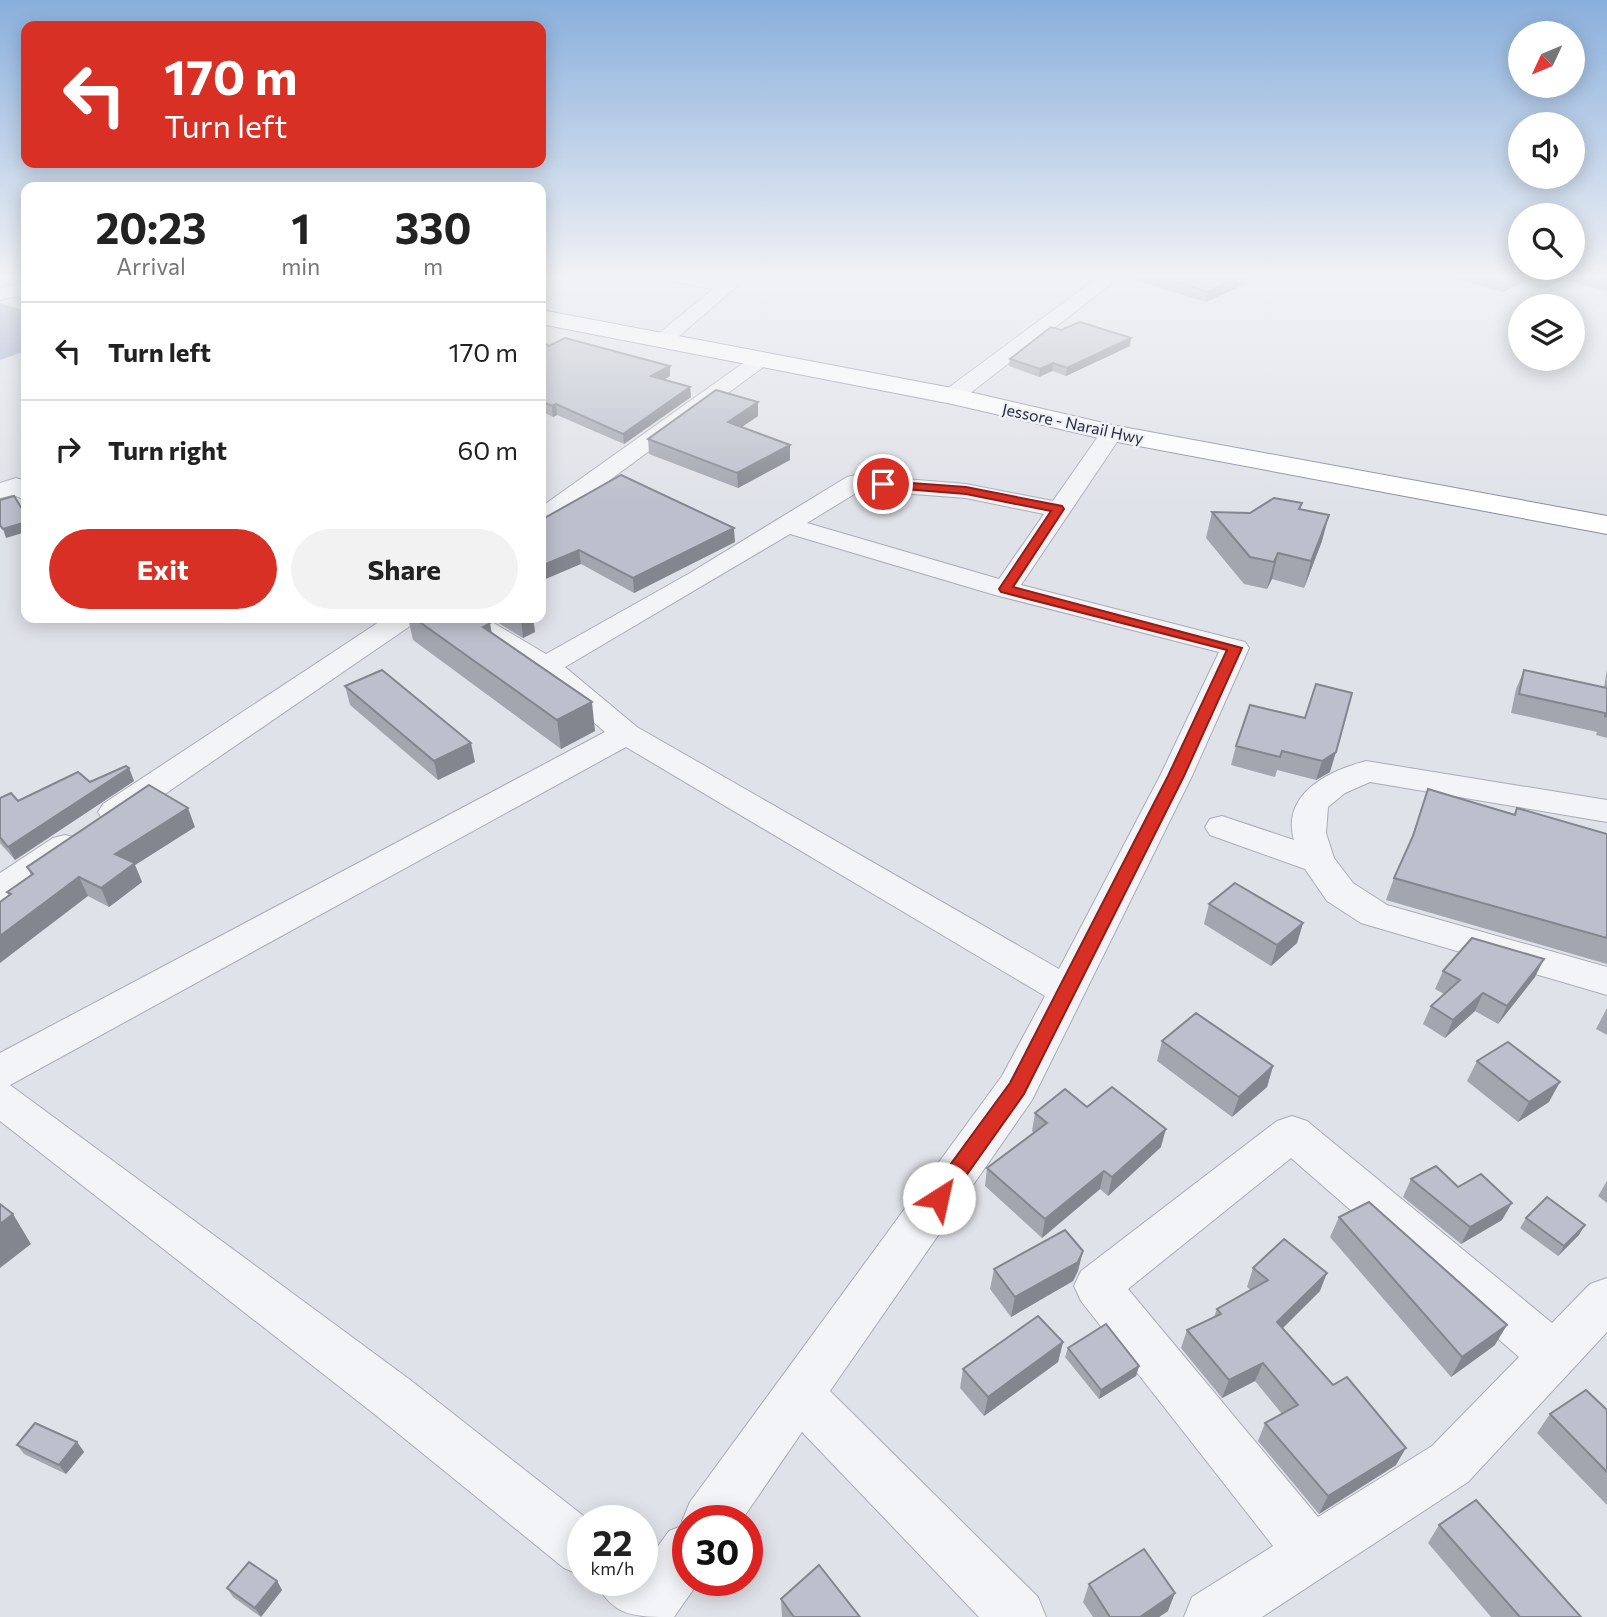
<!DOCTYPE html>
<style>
:root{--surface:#fff;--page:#f2f2f2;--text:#222;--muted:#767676;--line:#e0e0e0;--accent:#d93025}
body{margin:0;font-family:Commissioner,sans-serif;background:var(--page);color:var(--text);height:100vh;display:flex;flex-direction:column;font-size:26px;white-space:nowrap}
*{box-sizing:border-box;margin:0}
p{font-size:23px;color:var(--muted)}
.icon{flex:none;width:38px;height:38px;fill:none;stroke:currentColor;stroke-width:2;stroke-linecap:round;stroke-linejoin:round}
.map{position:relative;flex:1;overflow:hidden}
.sheet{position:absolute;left:21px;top:182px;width:525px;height:441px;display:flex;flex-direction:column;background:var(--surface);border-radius:14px;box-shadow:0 4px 18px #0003}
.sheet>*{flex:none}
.guide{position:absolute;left:21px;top:21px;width:525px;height:147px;border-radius:14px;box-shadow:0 4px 18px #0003;background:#d93025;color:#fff;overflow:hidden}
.needle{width:46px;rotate:226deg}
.tools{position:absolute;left:1508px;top:21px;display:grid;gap:14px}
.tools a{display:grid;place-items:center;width:77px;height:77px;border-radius:50%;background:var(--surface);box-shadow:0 4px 18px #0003;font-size:35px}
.speed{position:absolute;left:567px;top:1505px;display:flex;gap:14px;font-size:35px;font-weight:700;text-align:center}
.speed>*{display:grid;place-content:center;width:91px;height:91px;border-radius:50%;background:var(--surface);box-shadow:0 4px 18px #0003;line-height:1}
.speed small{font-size:18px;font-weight:400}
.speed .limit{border:10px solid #d22;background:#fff;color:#111}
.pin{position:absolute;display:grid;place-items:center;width:60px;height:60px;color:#fff;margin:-30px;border:4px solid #fff;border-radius:50%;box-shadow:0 2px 7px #0007}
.me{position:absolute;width:77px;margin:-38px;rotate:35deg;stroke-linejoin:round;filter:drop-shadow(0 0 5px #0008)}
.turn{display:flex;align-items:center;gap:24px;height:147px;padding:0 28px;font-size:32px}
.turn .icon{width:91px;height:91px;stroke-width:2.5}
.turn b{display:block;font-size:49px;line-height:60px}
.eta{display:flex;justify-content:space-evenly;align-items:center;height:119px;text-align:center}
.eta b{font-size:42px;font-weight:700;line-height:49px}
.button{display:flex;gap:14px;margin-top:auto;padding:14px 28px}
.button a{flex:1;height:80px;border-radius:42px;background:var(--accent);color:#fff;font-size:28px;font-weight:700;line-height:80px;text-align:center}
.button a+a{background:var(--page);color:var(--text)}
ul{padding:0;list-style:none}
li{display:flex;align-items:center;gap:21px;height:98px;padding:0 28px;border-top:2px solid var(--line)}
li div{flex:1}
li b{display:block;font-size:26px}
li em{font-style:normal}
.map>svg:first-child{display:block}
.water{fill:#9ba8c9}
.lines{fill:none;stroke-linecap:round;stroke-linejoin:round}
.minor-casing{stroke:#a9abb7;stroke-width:2}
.highway-casing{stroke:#888ca0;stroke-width:2}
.minor{fill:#f3f4f7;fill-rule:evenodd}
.highway{fill:#fff;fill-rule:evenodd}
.wall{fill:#a3a5af}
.shaded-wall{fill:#84868f}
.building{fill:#bdc0cc;stroke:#84868f;stroke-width:2}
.route{fill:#d93025;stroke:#8d1f18;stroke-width:2}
.labels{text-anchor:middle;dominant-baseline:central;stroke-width:5;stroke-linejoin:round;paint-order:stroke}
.far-street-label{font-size:16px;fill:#292c41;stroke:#f0f1f7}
</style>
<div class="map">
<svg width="1607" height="1617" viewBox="0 0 1607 1617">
<rect width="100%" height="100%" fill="#e0e2e9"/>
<path class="water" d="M0,303l26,8v40l-26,9z"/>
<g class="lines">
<defs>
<g id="minor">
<path d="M667,277h38l30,5 2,4 -66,57 -7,2 -10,-6 3,-4 56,-46 -43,-8z"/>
<path d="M1089,277h25l2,3 -156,121h-16l-3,-5 3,-5 149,-110z"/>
<path d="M26,282v12l-26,6v-12z"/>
<path d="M763,352l10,6 -3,4 -220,162 -9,2v-19l215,-153z"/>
<path d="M1112,426l11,7 -102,152 224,57 4,6 -57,128 -160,324 -202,291 208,206 8,20h-67l-177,-185 -61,89h-53v59h12l-26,37c-40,0 -62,0 -79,-37h47v-19l3,3 24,-33 15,-6 -2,-4 8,-19 312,-426 43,-80 -419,-249 -616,338 399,294 181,142h-7v55l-19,-8 -191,-155 -373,-292v-68l605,-321 -69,-60 -81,-48 -4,-6h34l61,36 144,-81 157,-96 9,-2 110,9 87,17 51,-73zM861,490l105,8 78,16 -45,65 -192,-56zM790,534l205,61 224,57 -59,124 -101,193 -422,-242 -72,-60z"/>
<path d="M16,478l10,3v19l-13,-5 -13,3v-15z"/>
<path d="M385,618h32l-4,6 -286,196 -12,3 -12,-3 -5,-8 5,-8z"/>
<path d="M1366,761l241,39v22l-237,-40 -25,11 -17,14 -2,26 8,25 19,25 34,22 220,62v28l-246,-72 -34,-22 -22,-32 -95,-34 -5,-8 5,-8 12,-3 72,24c-13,-46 34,-69 72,-79z"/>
<path d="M65,835l12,3 5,8 -5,8 -64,45 -13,3v-29l53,-35z"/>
<path d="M1292,1116l15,5 245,202 38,-39 17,-6v54l-139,150 -206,135h-78l8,-20 81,-51 -192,-245 -7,-15 7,-15 196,-150zM1291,1158l228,199 -87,89 -114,71 -190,-228z"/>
</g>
<path id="highway" d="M541,310l411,78 160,37 495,91v18l-495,-93 -160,-37 -411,-80z"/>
</defs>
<use href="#minor" class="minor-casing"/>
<use href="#highway" class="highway-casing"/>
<use href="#minor" class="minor"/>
<use href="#highway" class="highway"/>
</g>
<g class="wall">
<path d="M1121,276h123l-1,9 -37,17z"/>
<path d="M1446,276h161v15l-44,-11 -20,9 -22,-6 -18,9z"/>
<path d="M1061,330l69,16 -64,30 -14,-5 -13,6 -30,-11 1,-7z"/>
<path d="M541,342l8,4 121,20v10l-6,4 26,7 1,10 -67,47 -67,-29 -4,2 -12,-6z"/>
<path d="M758,416l-16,11 48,33 -52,28 -89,-34 -1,-15z"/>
<path d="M1300,509l22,32 -18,47 -32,-9 -5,10 -23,-5 -38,-46 6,-26 38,1z"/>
<path d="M541,520l194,22 -101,51 -53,-29z"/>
<path d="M408,618h73l11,15 103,98 -34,18 -148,-109z"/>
<path d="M490,618h43l2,14 -12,6z"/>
<path d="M1607,669v69l-11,-3 1,-3 -86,-19 5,-24 8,-19 80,18z"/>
<path d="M345,686l130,76 -37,18 -88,-75z"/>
<path d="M1305,718l25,54 -14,8 -39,-10 -2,7 -44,-12 5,-19z"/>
<path d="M129,768l5,13 -119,79 -15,-17v-45l18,3 72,-19z"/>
<path d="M1428,789l86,25 3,-6 90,26v130l-221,-64 8,-22 15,-33z"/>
<path d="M195,827l-60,38 7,17 -33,25 -21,-11h-79l-2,-4 24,-17 -4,-8z"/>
<path d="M1209,904l94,19 -6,20 -26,23 -67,-42z"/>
<path d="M1443,971l92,6 -37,47 -23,-13 -30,27 -22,-14 8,-18 13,-12 -9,-5z"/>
<path d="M1607,1008v27l-11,-6z"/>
<path d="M1162,1041l111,25 -6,21 -35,30 -75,-56z"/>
<path d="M1477,1061l72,41 -31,20 -51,-41z"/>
<path d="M1087,1107l74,40 -53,49 -8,-7 -58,49 -57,-52 2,-18 47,-35 -2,-2 3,-18z"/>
<path d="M1411,1179l47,8 44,33 -41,24 -58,-47z"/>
<path d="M1607,1181v22l-9,-7z"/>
<path d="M1339,1217l156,128 -44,32 -121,-140z"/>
<path d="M1526,1218l53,17 -21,21 -38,-28z"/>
<path d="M1253,1268l67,23 -38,37 114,137 -77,49 -61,-73 7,-18 17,-9 -27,-33 -33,17 -41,-50 6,-18 27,-13 3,-8 34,-19 -4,-3z"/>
<path d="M994,1269l84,2 -5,10 -62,36 -21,-28z"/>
<path d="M1063,1342l-5,20 -74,54 -24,-28 3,-19z"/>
<path d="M1068,1348l71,18 -3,10 -37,23 -34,-42z"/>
<path d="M1607,1410v95l-70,-72 13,-19z"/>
<path d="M77,1442l7,10 -18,22 -42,-20 -7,-9z"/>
<path d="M1439,1525l142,92h-90l-63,-74z"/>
<path d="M277,1581l5,9 -21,27 -28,-20 -6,-9z"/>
<path d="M1089,1584l79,27 -9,6h-66l-10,-15z"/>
<path d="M781,1599l79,18h-78z"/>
</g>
<g class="shaded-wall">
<path d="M1241,276h3l-1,9 -37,17 2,-10z"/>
<path d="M1521,276h2l-2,7 -18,9 3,-8z"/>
<path d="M1555,276h9l-1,4 -20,9 3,-8z"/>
<path d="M1131,338l-1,8 -64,30 1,-8z"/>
<path d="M1053,363l-1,8 -13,6 1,-8z"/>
<path d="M670,366v10l-18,10 -1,-10z"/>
<path d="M690,387l1,10 -67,47 -1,-10z"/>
<path d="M758,402v14l-30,20v-14z"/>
<path d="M556,404l1,11 -4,2 -1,-11z"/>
<path d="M790,445v15l-52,28 -1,-15z"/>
<path d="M1329,515l-7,26 -18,47 7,-27z"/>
<path d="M26,522v10l-20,6 -3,-9z"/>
<path d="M734,528l1,14 -101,51 -1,-15z"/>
<path d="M579,550l2,14 -40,17v-15z"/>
<path d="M1278,553l-6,26 -5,10 7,-27z"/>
<path d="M524,618h9l2,14 -12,6 -2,-19z"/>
<path d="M490,623l5,28 -12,-24z"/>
<path d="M592,702l3,29 -34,18 -4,-29z"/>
<path d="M471,743l4,19 -37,18 -4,-19z"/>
<path d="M1336,752l-6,20 -14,8 6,-19z"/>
<path d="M129,768l5,13 -119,79 -7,-13z"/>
<path d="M188,808l7,19 -60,38 7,17 -33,25 -8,-19 14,-34z"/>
<path d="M79,877l9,19 -88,67v-27z"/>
<path d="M1303,923l-6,20 -26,23 6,-21z"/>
<path d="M1544,959l-9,18 -37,47 9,-18z"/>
<path d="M1483,993l-8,18 -30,27 8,-18z"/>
<path d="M1273,1066l-6,21 -35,30 7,-20z"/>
<path d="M1560,1082l-11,20 -31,20 11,-20z"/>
<path d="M1166,1129l-5,18 -53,49 4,-19z"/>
<path d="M1104,1171l-4,18 -58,49 3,-19z"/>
<path d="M1512,1203l-10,17 -41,24 9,-17z"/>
<path d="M13,1214l18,30 -31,24v-44z"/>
<path d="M1585,1225l-6,10 -21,21 6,-10z"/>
<path d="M1083,1251l-5,20 -5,10 -62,36 4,-20z"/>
<path d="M1327,1273l-7,18 -50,50 7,-19z"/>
<path d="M1507,1325l-12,20 -44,32 11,-20z"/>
<path d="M1063,1342l-5,20 -74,54 4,-19z"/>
<path d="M1263,1363l-8,18 -33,17 7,-18z"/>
<path d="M1139,1366l-3,10 -37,23 2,-9z"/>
<path d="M77,1442l7,10 -18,22 -7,-9z"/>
<path d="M1406,1448l-10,17 -77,49 9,-18z"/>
<path d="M277,1581l5,9 -21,27 -6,-9z"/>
<path d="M1175,1593l-7,18 -9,6h-19z"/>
</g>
<g class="building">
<path d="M1157,276h84l-33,16z"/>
<path d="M1478,276h43l-15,8z"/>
<path d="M1529,276h26l-9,5z"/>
<path d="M1586,276h21v6z"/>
<path d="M1080,322l51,16 -64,30 -14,-5 -13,6 -30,-10 41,-32 10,3z"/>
<path d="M565,338l105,28 -19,10 39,11 -67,47 -67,-30 -4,2 -11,-5v-59l8,4z"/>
<path d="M716,390l42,12 -30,20 62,23 -53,28 -89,-34z"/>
<path d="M621,475l113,53 -101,50 -54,-28 -38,16v-46z"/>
<path d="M14,496l12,19v7l-23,7 -3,-4v-25z"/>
<path d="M1274,498l28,5 -3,6 30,6 -18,46 -33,-8 -4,9 -24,-5 -38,-45 38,1z"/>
<path d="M414,618h67l9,5 -7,4 109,75 -35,18z"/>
<path d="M382,670l89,73 -37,18 -89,-75z"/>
<path d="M1524,670l83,18v29l-2,-1v-3l-86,-19z"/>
<path d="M1316,684l36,9 -16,59 -14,9 -40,-10 -2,6 -44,-11 14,-41 55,13z"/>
<path d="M126,766l3,2 -121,79 -8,-10v-39l11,-5 7,8 60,-29 12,10z"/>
<path d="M149,785l39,23 -73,46 20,9 -34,25 -22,-11 -79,59v-34l11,-8 -4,-2 26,-18 -6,-7z"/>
<path d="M1428,789l87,26 2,-7 90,26v104l-213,-60 19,-42z"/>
<path d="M1235,883l68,40 -26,22 -68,-41z"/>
<path d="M1472,938l72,21 -37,47 -24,-13 -30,27 -22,-14 29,-26 -17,-9z"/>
<path d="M1196,1013l77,53 -34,31 -77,-56z"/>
<path d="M1508,1042l52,40 -31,20 -52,-41z"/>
<path d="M1112,1087l54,42 -54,48 -8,-6 -59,48 -58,-51 60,-45 -12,-10 30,-24 22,18z"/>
<path d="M1436,1166l22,21 23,-13 31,29 -42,24 -59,-48z"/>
<path d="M1547,1197l38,28 -21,21 -38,-28z"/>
<path d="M1369,1202l138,123 -45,32 -123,-140z"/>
<path d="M0,1204l13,10 -13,10z"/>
<path d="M1065,1230l18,21 -5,11 -63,35 -21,-28z"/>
<path d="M1284,1239l43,34 -50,49 56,63 14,-8 59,71 -78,48 -63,-73 33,-18 -35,-42 -34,17 -42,-50 34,-16 -4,-5 51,-29 -15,-12z"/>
<path d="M1038,1316l25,26 -75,55 -25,-28z"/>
<path d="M1106,1324l33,42 -38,24 -33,-42z"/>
<path d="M1586,1390l21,20v62l-57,-58z"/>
<path d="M35,1423l42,19 -18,23 -42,-20z"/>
<path d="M1476,1500l105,117h-61l-81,-92z"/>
<path d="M1144,1549l31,44 -35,24h-30l-21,-33z"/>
<path d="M249,1562l28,19 -22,27 -28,-20z"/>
<path d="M819,1565l41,52h-66l-13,-18z"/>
</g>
<linearGradient id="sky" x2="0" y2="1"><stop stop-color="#89afdc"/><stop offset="0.55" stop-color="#f1f2f5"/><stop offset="1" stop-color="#f1f2f5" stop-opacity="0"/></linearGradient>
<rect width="1607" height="503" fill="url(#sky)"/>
<path class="route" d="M883,481l83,6 96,19 2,3 -51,78 229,61 -58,128 -160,318 -78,110 -7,3 -8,-3 -3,-6 3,-7 79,-108 158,-307 59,-126 -226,-58 -2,-3 52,-78 -85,-17 -87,-7 -1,-3z"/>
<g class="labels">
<g class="far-street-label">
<text transform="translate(1073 423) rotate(12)">Jessore - Narail Hwy</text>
</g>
</g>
</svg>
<div class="tools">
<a><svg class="needle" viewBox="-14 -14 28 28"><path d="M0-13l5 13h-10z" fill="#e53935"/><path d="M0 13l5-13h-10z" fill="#767676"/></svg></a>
<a><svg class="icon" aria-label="sound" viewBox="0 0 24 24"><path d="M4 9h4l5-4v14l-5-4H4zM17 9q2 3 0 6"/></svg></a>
<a><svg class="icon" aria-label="search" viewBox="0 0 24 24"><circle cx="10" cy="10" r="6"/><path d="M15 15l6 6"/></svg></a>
<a><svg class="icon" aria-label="layers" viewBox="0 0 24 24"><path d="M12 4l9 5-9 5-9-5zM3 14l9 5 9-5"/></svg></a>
</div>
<div class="speed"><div>22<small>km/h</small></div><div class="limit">30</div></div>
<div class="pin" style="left:883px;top:484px;background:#d93025"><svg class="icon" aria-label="arrive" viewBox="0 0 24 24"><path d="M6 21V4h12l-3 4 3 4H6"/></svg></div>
<svg class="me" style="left:939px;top:1198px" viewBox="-20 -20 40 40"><circle r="19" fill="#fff"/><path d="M0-13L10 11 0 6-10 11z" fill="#d93025"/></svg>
<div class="guide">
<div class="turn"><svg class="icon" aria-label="left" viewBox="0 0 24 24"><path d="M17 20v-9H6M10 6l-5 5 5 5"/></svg><div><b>170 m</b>Turn left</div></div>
</div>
<section class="sheet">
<div class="eta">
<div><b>20:23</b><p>Arrival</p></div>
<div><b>1</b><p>min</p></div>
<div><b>330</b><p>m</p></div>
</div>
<ul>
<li><svg class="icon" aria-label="left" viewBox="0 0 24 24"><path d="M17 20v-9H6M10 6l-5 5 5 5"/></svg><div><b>Turn left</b></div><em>170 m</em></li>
<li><svg class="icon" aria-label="right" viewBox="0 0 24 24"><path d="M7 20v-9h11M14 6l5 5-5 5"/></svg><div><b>Turn right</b></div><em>60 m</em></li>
</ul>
<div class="button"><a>Exit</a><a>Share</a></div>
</section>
</div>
